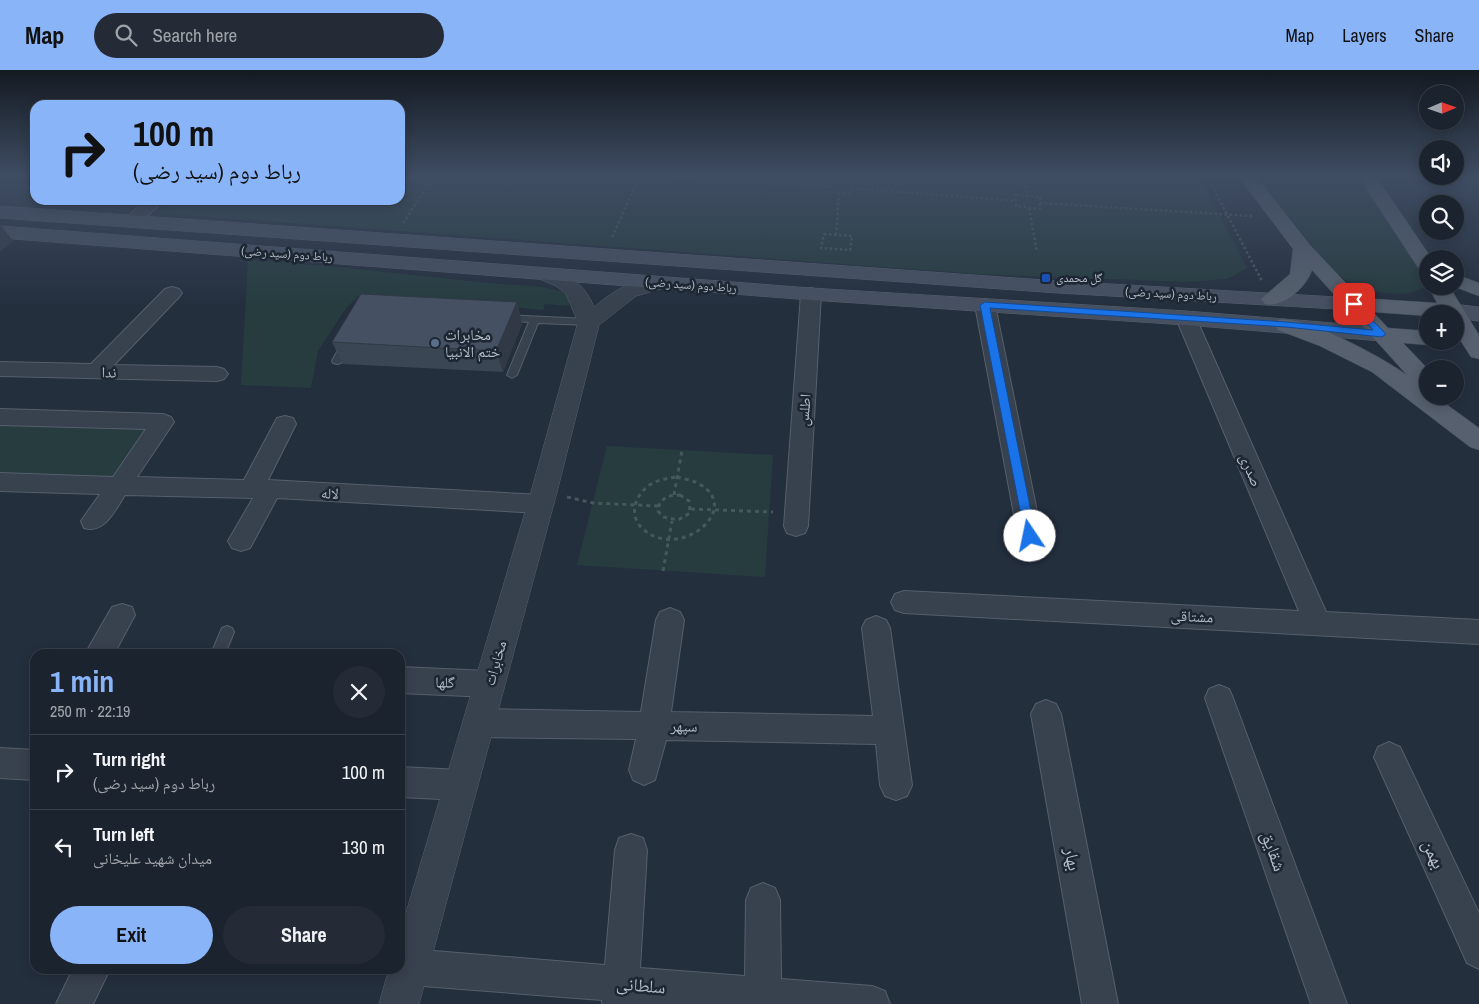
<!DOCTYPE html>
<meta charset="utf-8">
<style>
:root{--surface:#1b232e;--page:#242b36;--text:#f1f3f6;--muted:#a0a4aa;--line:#39404a;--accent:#8ab4f8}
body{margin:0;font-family:"Archivo Narrow","Noto Naskh Arabic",sans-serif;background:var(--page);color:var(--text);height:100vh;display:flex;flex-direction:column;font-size:19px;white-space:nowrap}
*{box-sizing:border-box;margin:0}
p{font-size:16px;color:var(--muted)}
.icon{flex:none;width:28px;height:28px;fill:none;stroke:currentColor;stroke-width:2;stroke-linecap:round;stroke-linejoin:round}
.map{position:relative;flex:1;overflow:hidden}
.details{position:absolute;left:30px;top:579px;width:375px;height:325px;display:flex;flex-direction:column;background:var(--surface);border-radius:15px;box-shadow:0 2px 12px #0003,0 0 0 1px var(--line)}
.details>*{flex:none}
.banner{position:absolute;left:30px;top:30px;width:375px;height:105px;border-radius:15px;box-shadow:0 2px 12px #0003,0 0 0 1px var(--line);background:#8ab4f8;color:#111;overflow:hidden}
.needle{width:32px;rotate:88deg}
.controls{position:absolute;left:1419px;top:15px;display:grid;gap:10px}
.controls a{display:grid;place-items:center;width:45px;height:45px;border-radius:50%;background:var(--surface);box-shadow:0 2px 12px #0003,0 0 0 1px var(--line);font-size:25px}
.pin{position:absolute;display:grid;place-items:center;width:42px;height:42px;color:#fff;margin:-21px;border-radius:10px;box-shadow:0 2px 8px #0006}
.me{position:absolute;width:55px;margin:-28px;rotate:349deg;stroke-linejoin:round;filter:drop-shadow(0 0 4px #0008)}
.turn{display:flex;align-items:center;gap:18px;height:105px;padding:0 20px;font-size:22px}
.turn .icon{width:65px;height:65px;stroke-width:2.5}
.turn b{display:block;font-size:35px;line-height:42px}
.round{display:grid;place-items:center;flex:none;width:52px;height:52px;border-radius:26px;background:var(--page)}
.head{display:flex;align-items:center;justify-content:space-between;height:85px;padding:0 20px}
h1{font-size:30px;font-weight:700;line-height:38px;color:var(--accent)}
.cta{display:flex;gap:10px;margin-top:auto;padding:10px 20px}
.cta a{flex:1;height:58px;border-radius:30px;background:var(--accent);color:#111;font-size:20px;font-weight:700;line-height:58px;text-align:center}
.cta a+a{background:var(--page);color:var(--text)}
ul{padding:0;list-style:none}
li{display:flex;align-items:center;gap:15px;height:75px;padding:0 20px;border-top:1px solid var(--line)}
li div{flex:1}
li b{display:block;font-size:19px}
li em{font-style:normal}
header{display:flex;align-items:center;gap:30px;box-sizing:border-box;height:70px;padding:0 25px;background:var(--accent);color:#111}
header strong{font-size:24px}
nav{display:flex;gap:28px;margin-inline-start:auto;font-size:18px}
.search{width:350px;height:45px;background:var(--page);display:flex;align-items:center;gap:12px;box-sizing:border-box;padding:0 18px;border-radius:28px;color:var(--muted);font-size:19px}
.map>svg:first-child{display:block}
.green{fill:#263c3f}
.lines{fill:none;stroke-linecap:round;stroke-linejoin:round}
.service-casing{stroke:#565f6c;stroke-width:2}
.minor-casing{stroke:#565f6c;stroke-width:2}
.tertiary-casing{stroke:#565f6c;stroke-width:1}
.secondary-casing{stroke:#565f6c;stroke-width:1}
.primary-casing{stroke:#414a57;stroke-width:1}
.path-far1{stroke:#44595c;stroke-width:2.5;stroke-dasharray:2.5 2.5;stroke-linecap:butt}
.path{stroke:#44595c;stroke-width:3;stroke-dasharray:4 4;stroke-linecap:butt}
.service{fill:#38414e;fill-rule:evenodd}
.minor{fill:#38414e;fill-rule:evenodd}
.tertiary{fill:#38414e;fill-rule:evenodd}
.secondary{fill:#465061;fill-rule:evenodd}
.primary{fill:#56606e;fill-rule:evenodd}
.wall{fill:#3b4654}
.shaded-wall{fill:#303945}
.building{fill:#455162;stroke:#303945}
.route{fill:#1a73e8;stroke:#114b97}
.transit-dot{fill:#1a4fb4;stroke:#1d2633;stroke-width:2}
.service-dot{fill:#5c6f8a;stroke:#1d2633;stroke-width:2}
.labels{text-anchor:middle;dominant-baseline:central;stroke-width:5;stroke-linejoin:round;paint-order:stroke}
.far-street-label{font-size:12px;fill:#b4bcc9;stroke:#1d2633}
.far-poi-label{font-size:12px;fill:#b4bcc9;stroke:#1d2633;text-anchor:start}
.poi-label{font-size:15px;fill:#b4bcc9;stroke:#1d2633;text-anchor:start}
.street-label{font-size:15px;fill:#b4bcc9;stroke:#1d2633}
.near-street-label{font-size:18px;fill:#b4bcc9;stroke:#1d2633}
</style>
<header>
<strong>Map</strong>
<div class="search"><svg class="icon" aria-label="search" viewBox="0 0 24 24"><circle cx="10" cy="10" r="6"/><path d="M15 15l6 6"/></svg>Search here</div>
<nav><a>Map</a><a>Layers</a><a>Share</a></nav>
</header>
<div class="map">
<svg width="1479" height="934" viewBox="0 0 1479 934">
<rect width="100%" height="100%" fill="#242f3e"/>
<g class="green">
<path d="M400,106h799l48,92 -20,11 -38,3 -210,-8 -821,-61 13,-13h229z"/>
<path d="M1257,106h101l64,96 4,13c-14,15 -51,8 -68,1 -11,-4 -21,-12 -30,-20z"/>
<path d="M248,190c80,5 159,14 239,23 27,3 56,1 82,11v12l-24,-2 -2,6 -162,-15 -23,1 -14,15 -26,40 -7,37 -70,-3z"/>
<path d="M0,353l148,5 -36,50 -112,-4z"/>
<path d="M607,376l166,9 -8,122 -188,-12z"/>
</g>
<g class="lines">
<defs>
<g id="service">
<path d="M504,245l85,4 5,3 -5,3 -51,-2 -21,52 -5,3 -5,-3 22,-53 -28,-2 -2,-2z"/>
<path d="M347,270l5,3 -11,20 -4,1 -4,-1 -1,-2 11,-20z"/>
<path d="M227,556l5,2 2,4 -9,22h-14l11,-26z"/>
</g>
<g id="minor">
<path d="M146,130h18l-26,25h-12l-3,-4z"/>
<path d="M172,217l7,2 3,4 -3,4 -65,68 103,2 7,2 4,5 -4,5 -7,2 -217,-5v-14l91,2 74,-75z"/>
<path d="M811,218l7,2 3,4 -13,232 -3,7 -9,3 -9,-3 -3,-7 17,-232 3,-4z"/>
<path d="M985,229l7,2 3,4 47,231 -3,7 -9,3 -9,-3 -3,-7 -43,-231 3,-4z"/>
<path d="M1186,242l7,2 3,4 130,294 153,8v24l-575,-31 -9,-3 -4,-8 4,-8 9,-3 395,20 -123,-293 3,-4z"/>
<path d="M0,339l163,5 8,3 3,5 -37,55 107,3 33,-62 8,-2 8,2 3,6 -28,56 273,15 9,2 3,7 -3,7 -9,2 -264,-15 -27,50 -9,3 -9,-3 -4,-7 25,-43 -128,-3c-10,15 -20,39 -41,33l-3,-7 19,-27 -100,-3v-18l113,4 33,-48 -146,-4z"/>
<path d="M122,534l10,3 3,8 -21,39h-29l27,-47z"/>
<path d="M670,538l10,4 4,8 -13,92 202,4 -11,-88 4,-8 10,-4 10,4 4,8 22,157 -5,11 -11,4 -11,-4 -5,-11 -4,-41 -210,-4 -11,40 -11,5 -11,-5 -4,-10 7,-31 -158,-2 -10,-4 -5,-10 5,-10 10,-4 163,3 15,-92 4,-8z"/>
<path d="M400,597l89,4 10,4 4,9 -4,9 -10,4 -89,-4z"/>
<path d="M1219,615l10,4 4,9 114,306h-36l-106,-306 4,-9z"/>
<path d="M1046,630l10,4 5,10 57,290h-36l-51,-290 5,-10z"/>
<path d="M1389,672l11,5 79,166v56l-12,-6 -93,-206 4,-10z"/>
<path d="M0,678l35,2v30l-35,-2z"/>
<path d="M400,697l61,3 11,4 5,11 -5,11 -11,4 -61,-3z"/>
<path d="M631,764l12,4 4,12 -7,118 105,8 1,-76 5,-12 12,-5 12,5 5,12 1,79 91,7 13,5 5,13h-288v-4l-192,-15 -13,-5 -4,-11h7v-16l10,-4 195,16 10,-115 4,-12z"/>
<path d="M73,899h37l-17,35h-37z"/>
</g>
<path id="tertiary" d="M544,198c25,6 40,15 50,39 19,-16 47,-35 73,-28l3,4 -3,4 -31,9 -37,29 -42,167 -138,512h-40l10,-35h11v-36l131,-441 47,-170 -12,-28 -10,-8 -19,-8 -3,-4 3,-4z"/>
<g id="secondary">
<path d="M0,136l1058,75 296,17 8,1 3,5 -3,5 -8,1 -296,-17 -1058,-75z"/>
<path d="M0,156l811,62 375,23 196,16 8,2 3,5 -3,5 -8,2 -196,-16 -375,-25 -811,-62z"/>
<path d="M1453,234l26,3v14l-24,-3v-4h-11l-2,-3 3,-5z"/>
</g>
<g id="primary">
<path d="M1238,106h18l54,69 50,53 77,5 -9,-17h21l30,49v24l-8,-2 -16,-25v-18h-27v2l-55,-4 15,16 40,3v10h9l-9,4 -25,-2 25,26v27h7l44,32v22l-9,-3 -98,-75 -52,-26 -42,-16 -3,-5 3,-5c26,-6 107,39 129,55l-95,-105c-6,18 -29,38 -47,34l-4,-5 29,-25 3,-25z"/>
<path d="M1358,106h18l56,83h-4v15l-7,-2z"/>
<path d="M1455,204l24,9v13l-27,-10h3z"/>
</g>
</defs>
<use href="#service" class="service-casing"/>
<use href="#minor" class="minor-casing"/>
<use href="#tertiary" class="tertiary-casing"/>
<use href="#secondary" class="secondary-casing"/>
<use href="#primary" class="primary-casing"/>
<g class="path-far1">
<path d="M631,106l-1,4 17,1 2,-5"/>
<path d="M650,106l180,10"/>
<path d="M1024,106l4,20"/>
<path d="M1207,106l55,105"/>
<path d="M831,110l21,1 -1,13 -22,-2z"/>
<path d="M851,118l165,13"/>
<path d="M1016,125l24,2v12l-24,-3z"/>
<path d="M1040,133l212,13"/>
<path d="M1029,138l8,44"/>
<path d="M403,153l32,-47"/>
<path d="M824,164l28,2 -2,14 -29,-2z"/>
<path d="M836,165l3,-42"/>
<path d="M612,167l26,-57"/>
</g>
<g class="path">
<path d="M677,407c7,2 16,3 22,7 45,24 -19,78 -56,45 -17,-15 -6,-39 12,-47 7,-3 14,-4 22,-5z"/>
<path d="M674,425l8,-45"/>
<path d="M680,425l9,6 1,12 -12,7 -15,-3 -5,-6 2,-9 8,-6z"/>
<path d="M567,427l26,6 65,3"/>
<path d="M691,439l82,3"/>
<path d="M663,501l9,-50"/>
</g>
<use href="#service" class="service"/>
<use href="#minor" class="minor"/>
<use href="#tertiary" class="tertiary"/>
<use href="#secondary" class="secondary"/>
<use href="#primary" class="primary"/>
</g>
<g class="wall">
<path d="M1451,106h28v11l-18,-6z"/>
<path d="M517,232l5,22 -19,48 -160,-8 -11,-22z"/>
</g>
<g class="shaded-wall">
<path d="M0,154l13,17 -13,11z"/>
<path d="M517,232l5,22 -19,48 -7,-21z"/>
</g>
<path class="building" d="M361,224l156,8 -21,49 -164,-9z"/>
<linearGradient id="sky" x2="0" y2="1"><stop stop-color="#141a22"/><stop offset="0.45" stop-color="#3f4d63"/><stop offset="1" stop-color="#3f4d63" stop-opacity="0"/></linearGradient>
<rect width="1479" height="236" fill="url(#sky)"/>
<path class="route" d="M985,232l301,20 87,8 -23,-26 4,-2 32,32 -4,3 -96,-10 -296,-19 46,228 -6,5 -5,-5 -45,-231z"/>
<rect class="transit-dot" x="1041" y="203" width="10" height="10" rx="2.5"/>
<circle class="service-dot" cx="435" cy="273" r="5"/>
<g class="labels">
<g class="far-street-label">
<text transform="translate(287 184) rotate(4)">رباط دوم (سید رضی)</text>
<text transform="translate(691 215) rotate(4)">رباط دوم (سید رضی)</text>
<text transform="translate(1171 224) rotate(3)">رباط دوم (سید رضی)</text>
</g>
<g class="far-poi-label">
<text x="1056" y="208">گل محمدی</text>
</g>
<g class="poi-label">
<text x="445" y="264">مخابرات<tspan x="445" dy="17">ختم الانبیا</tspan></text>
</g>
<g class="street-label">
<text transform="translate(109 302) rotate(1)">ندا</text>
<text transform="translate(804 340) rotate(-86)">اطلس</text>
<text transform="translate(1251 400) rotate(67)">صدری</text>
<text transform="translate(330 423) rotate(3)">لاله</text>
<text transform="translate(1192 546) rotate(3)">مشتاقی</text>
<text transform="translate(495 593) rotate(-74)">مخابرات</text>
<text transform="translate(445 612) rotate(2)">گلها</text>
<text transform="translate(684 656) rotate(1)">سپهر</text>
</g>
<g class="near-street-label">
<text transform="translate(1274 781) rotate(70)">شقایق</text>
<text transform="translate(1434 784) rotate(65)">بهمن</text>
<text transform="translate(1073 789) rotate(79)">بهار</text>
<text transform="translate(641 915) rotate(5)">سلطانی</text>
</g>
</g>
</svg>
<div class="controls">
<a><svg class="needle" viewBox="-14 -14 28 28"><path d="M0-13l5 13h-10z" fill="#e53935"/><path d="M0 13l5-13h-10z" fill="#a0a4aa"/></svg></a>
<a><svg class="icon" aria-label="sound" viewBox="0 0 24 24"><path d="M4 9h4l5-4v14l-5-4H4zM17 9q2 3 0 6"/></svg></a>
<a><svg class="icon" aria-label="search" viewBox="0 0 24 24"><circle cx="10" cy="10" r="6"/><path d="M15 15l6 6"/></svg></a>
<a><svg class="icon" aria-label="layers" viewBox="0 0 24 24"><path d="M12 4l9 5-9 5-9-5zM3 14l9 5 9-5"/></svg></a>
<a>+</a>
<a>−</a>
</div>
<div class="pin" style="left:1354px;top:234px;background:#d93025"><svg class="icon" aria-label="arrive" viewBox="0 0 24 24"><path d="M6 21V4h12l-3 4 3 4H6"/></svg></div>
<svg class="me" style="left:1030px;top:466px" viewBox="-20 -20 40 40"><circle r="19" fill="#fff"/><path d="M0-13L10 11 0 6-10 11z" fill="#1a73e8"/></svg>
<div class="banner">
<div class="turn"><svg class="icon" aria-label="right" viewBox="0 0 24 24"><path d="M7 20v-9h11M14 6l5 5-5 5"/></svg><div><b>100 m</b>رباط دوم (سید رضی)</div></div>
</div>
<section class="details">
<div class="head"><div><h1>1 min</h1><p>250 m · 22:19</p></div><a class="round"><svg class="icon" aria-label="close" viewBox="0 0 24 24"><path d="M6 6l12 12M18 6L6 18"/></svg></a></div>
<ul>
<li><svg class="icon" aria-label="right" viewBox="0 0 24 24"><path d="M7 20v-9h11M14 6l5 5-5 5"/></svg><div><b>Turn right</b><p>رباط دوم (سید رضی)</p></div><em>100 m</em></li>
<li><svg class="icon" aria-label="left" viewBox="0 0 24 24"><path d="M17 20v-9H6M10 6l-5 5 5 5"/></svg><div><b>Turn left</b><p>میدان شهید علیخانی</p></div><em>130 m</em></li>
</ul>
<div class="cta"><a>Exit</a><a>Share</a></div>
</section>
</div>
